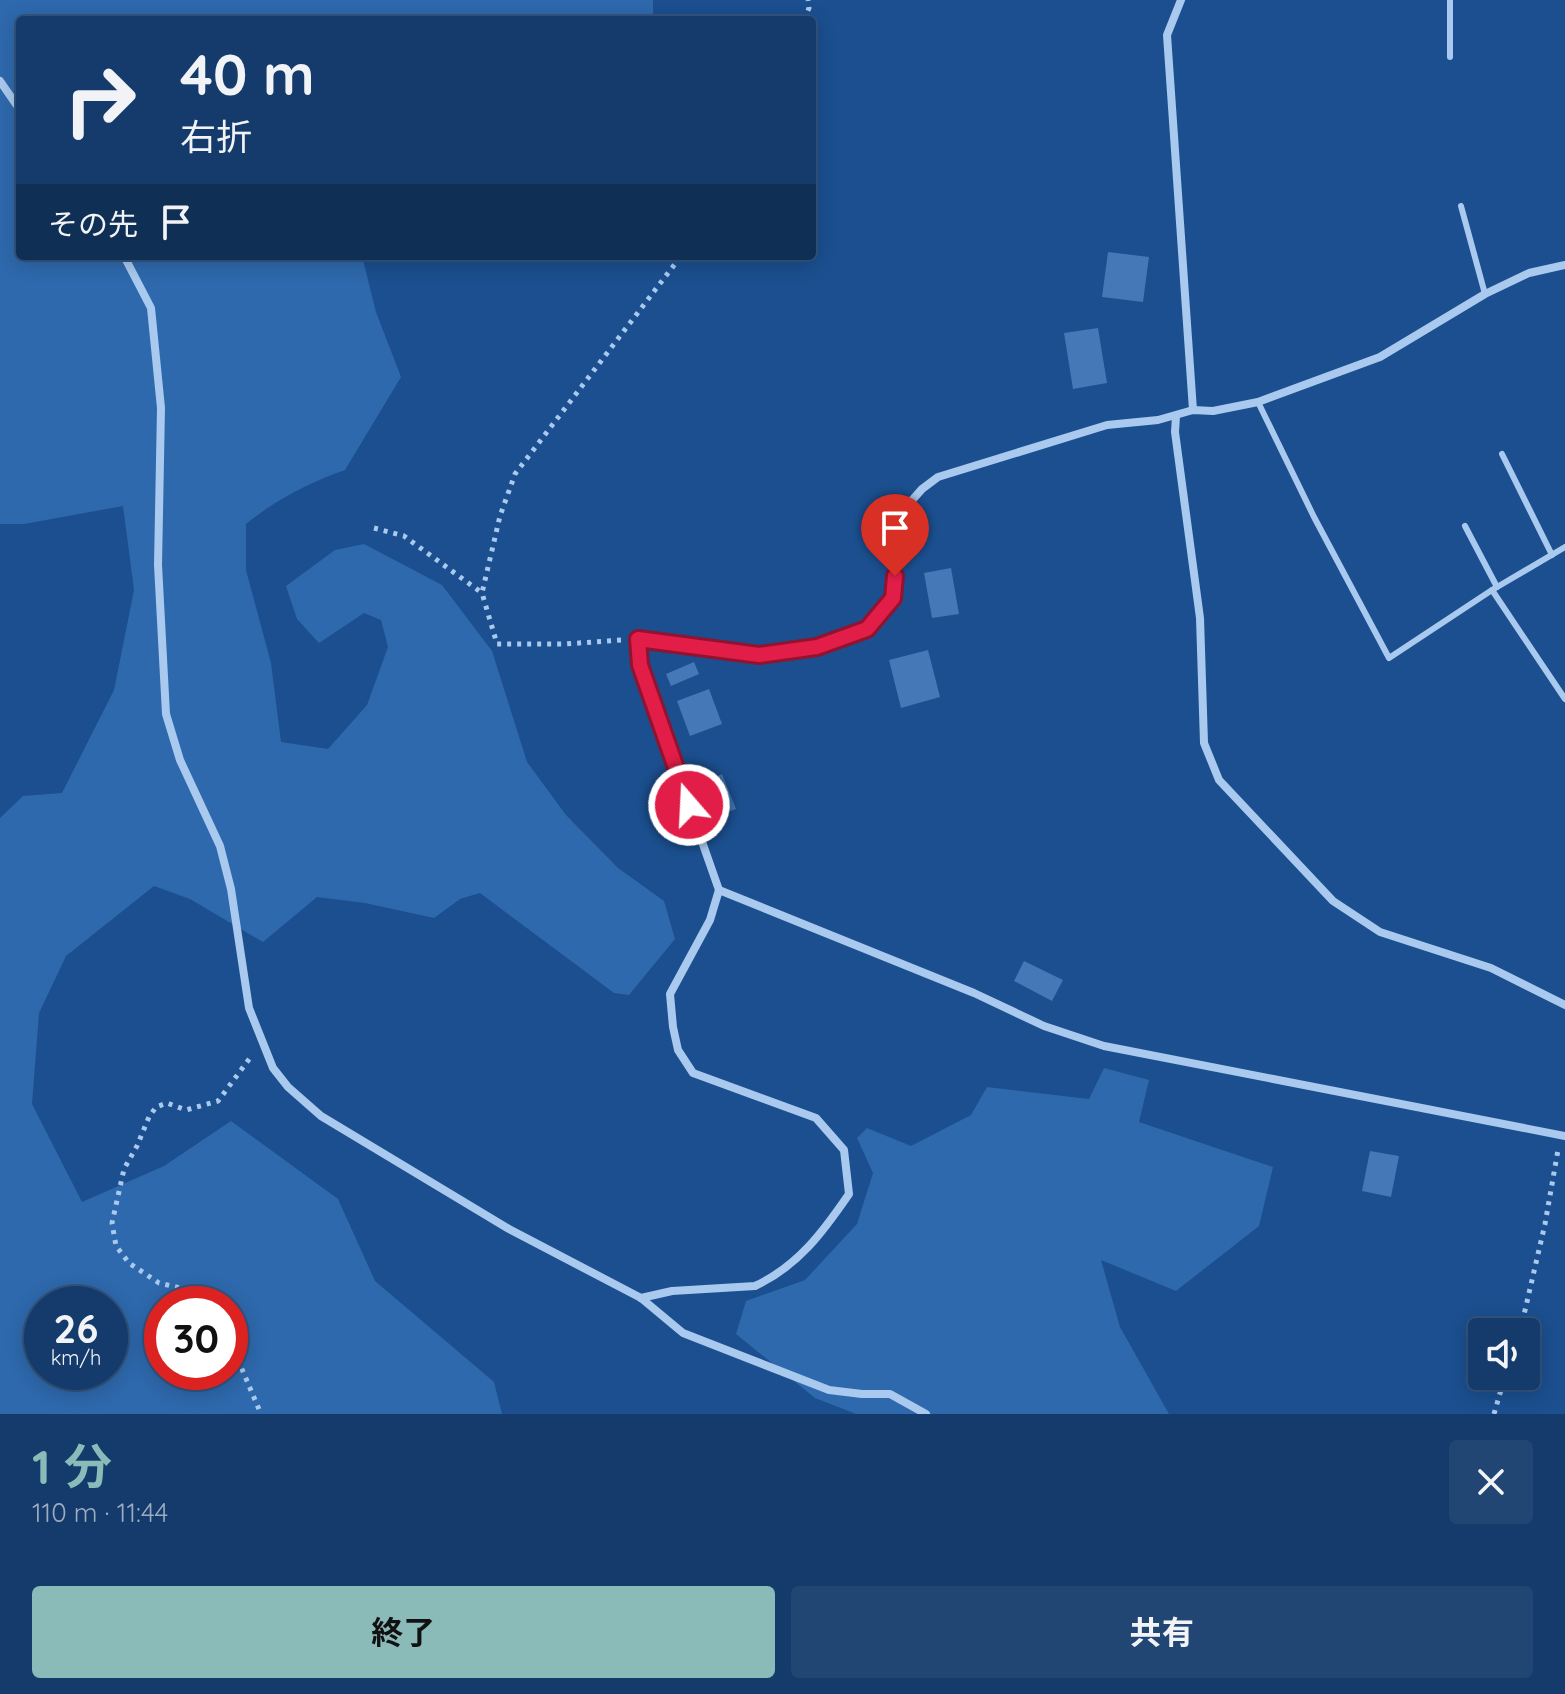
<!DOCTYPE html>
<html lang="ja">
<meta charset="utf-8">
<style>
:root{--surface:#143b6b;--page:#214673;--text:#f1f3f6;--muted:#9dadc1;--line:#33557e;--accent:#8bbbb9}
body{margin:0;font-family:Quicksand,"Noto Sans JP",sans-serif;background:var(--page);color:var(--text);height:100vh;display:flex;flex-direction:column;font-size:30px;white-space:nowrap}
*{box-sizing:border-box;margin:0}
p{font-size:26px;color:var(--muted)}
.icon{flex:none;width:44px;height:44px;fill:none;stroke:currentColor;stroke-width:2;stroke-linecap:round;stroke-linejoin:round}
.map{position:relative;height:1414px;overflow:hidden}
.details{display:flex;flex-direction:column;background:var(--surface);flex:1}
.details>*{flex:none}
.guide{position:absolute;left:16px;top:16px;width:800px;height:244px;border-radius:8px;box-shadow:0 4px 20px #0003,0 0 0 2px var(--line);background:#143b6b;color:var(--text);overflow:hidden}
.controls{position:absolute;left:1468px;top:1318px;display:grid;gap:16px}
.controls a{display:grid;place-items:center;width:72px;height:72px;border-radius:8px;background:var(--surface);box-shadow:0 4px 20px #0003,0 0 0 2px var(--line);font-size:40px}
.speed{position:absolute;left:24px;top:1286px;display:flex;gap:16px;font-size:40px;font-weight:700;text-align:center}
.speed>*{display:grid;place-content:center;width:104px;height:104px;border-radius:50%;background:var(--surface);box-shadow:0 4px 20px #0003,0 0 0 2px var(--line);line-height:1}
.speed small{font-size:20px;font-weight:400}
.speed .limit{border:12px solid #d22;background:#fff;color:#111}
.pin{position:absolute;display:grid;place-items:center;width:68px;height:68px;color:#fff;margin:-82px -34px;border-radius:50% 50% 50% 0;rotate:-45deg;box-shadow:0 0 8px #0007}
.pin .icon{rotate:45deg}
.me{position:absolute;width:88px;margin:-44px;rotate:341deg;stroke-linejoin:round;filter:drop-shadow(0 0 6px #0008)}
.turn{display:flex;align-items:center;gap:28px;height:168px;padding:0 32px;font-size:36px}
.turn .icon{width:104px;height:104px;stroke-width:2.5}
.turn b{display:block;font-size:56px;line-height:68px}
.then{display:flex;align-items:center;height:76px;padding:0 32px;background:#0003;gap:16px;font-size:30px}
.round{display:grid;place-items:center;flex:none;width:84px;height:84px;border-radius:8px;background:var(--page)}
.summary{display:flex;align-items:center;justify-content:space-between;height:136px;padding:0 32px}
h1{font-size:48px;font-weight:700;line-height:60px;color:var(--accent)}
.button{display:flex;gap:16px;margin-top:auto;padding:16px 32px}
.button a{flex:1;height:92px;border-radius:8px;background:var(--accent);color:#111;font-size:32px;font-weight:700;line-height:92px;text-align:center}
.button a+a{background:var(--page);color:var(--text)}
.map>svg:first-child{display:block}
.green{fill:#2e69ad;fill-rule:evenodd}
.building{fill:#4478b7}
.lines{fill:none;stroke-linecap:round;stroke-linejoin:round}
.path{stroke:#a9c9ee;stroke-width:5;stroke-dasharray:4 6;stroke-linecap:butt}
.lane{stroke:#a9c9ee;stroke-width:6}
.street{stroke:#a9c9ee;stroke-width:8}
.route-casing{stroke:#92132f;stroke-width:20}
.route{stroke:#e11d48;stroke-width:14}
</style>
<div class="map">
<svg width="1565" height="1414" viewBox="0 0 1565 1414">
<rect width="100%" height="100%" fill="#1b4f8f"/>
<g class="green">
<path d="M0,0h653v20h-633v236h342l14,56 25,65 -56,93c-37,13 -68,29 -99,54v46l25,93 10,79 47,7 39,-44 21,-58 -7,-27 -17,-7 -45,30 -22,-24 -11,-33 49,-36 29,-6 78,41 50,66 35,111 39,53 52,53 46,33 11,38 -46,56 -15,-2 -134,-100 -20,6 -26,19 -69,-15 -48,-6 -54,45 -73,-43 -36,-13 -88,70 -27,57 -7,91 50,98 82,-36 67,-45 107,78 37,82 119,101 8,32h-502v-596l23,-22 39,-3 52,-103 20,-100 -11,-84 -99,18h-24zM42,1304h68v68h-68zM162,1304h68v68h-68z"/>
<path d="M1104,1068l45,12 -10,42 134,45 -14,59 -83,65 -75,-31 19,67 49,87h-313l-41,-16 -79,-64 10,-33 59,-21 52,-56 16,-51 -16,-35 10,-10 44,18 60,-31 16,-28 102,12z"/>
</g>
<g class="building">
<path d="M1108,252l41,5 -6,45 -41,-5z"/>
<path d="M1098,328l9,55 -34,6 -9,-56z"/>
<path d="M951,568l8,46 -27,4 -8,-45z"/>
<path d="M928,650l12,47 -39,11 -12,-48z"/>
<path d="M694,662l5,12 -28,12 -5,-12z"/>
<path d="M709,689l13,35 -32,12 -13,-35z"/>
<path d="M722,774l14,35 -18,7 -14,-35z"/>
<path d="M1024,961l39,19 -11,21 -38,-20z"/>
<path d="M1370,1151l29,5 -8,41 -29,-6z"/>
</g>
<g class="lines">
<g class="path">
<path d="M804,20l5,-12 -1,-8"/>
<path d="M374,528l30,8 78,57"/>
<path d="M621,640l-56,4h-68l-15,-51 18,-77 15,-42 166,-218"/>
<path d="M204,1304l-24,-16 -21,-5 -30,-20 -13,-17 -4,-23 12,-54 13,-23 12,-29 7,-10 11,-4 19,7 32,-9 32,-43"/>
<path d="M1520,1332l25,-108 13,-74"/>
<path d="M230,1341l31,73"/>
<path d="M1494,1414l11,-38"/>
</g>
<g class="lane">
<path d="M1450,0v57"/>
<path d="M1461,206l24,88"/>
<path d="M1258,402l56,115 75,141 103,-68 73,-43"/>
<path d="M1502,454l50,101"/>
<path d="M1465,526l32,61"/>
<path d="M1492,590l73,109"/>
</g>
<g class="street">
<path d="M1181,0l-14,35 26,375"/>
<path d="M0,81l20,29"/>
<path d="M124,256l27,52 10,100 -3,157 8,149 14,46 40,86 11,43 18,119 24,60 15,19 33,29 188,113 132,69 42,35 146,57 33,4h28l36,20"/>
<path d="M1176,416l-1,16 25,186 4,125 15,37 114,121 47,31 111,36 74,37"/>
<path d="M719,890l255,103 70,33 60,20 461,90"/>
<path d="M641,1298l31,-7 83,-5c43,-20 68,-54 94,-92l-5,-44 -28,-32 -123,-45 -15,-23 -5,-23 -3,-33 40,-74 9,-30 -79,-225 -2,-26 121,16 58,-8 50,-18 26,-31 6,-65 8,-27 15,-17 16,-12 169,-52 51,-5 35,-10 20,1 45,-9 122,-45 105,-63 44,-21 36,-8"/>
</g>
</g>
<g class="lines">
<defs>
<path id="route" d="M689,805l-49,-140 -2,-26 121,16 58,-8 50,-18 26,-31 2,-22"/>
</defs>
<use href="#route" class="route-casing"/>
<use href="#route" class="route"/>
</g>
</svg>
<div class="controls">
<a><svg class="icon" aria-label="sound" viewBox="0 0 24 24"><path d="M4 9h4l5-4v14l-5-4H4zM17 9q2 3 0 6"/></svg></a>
</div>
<div class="speed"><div>26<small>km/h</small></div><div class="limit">30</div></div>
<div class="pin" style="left:895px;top:576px;background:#d93025"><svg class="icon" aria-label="arrive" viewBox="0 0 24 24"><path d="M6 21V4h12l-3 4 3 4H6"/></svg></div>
<svg class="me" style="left:689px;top:805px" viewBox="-20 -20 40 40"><circle r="17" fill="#e11d48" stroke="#fff" stroke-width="3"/><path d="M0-11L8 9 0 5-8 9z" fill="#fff"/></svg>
<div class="guide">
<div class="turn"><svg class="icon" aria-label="right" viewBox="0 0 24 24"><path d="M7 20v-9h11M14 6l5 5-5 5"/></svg><div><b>40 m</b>右折</div></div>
<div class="then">その先<svg class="icon" aria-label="arrive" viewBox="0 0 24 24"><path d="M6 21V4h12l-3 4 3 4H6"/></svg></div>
</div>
</div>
<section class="details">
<div class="summary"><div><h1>1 分</h1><p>110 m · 11:44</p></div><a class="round"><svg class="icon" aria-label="close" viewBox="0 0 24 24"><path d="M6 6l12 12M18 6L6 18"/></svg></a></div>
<div class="button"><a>終了</a><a>共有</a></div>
</section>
